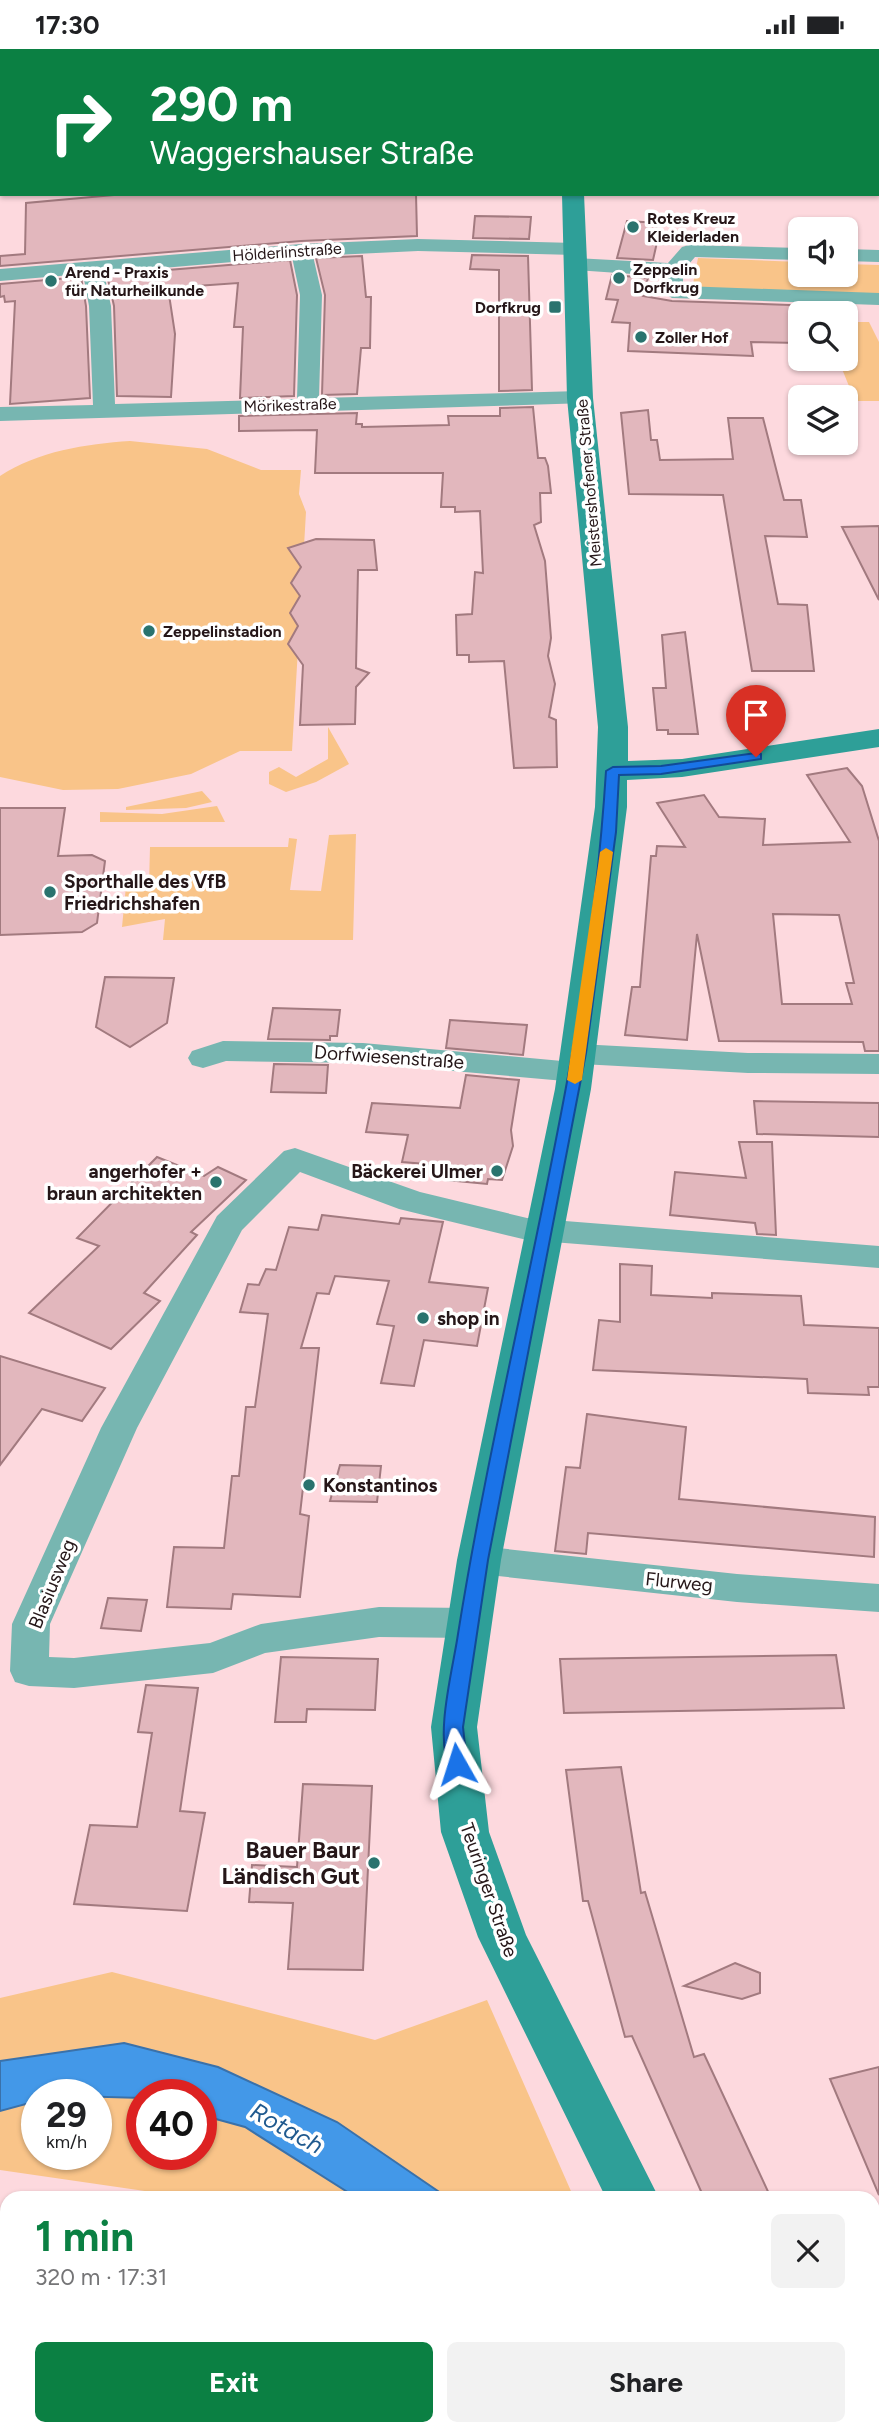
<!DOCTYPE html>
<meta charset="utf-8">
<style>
:root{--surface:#fff;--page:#f2f2f2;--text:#202124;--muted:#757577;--accent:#0b8043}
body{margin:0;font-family:Figtree,sans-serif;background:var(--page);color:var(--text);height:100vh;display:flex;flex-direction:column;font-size:26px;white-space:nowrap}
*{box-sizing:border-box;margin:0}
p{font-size:23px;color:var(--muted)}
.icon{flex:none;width:38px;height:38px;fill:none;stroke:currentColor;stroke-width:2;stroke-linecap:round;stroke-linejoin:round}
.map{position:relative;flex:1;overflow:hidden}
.panel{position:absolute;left:0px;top:2142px;width:880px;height:245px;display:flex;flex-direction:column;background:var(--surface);border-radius:21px 21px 0 0;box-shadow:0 2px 5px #0004}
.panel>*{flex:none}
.hud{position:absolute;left:0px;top:0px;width:880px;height:147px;box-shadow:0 2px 5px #0004;background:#0b8043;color:#fff;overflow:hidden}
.buttons{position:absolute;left:788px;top:168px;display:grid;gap:14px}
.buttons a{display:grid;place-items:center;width:70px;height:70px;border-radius:10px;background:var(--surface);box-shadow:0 2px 5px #0004;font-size:35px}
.speed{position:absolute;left:21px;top:2030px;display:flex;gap:14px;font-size:35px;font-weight:700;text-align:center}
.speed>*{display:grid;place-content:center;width:91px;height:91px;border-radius:50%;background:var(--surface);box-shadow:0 2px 5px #0004;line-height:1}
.speed small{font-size:18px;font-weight:400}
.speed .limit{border:10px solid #d22;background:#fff;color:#111}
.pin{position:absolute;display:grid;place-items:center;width:60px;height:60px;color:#fff;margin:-72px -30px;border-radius:50% 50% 50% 0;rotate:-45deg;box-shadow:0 0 7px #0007}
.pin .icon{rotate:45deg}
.me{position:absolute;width:77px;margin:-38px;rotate:354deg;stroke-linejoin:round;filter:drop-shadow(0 0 5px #0008)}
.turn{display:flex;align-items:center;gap:24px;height:147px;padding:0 35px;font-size:32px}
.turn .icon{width:91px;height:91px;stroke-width:2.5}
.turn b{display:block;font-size:49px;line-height:60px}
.round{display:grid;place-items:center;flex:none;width:74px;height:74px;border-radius:10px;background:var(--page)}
.head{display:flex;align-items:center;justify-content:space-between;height:119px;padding:0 35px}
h1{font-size:42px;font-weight:700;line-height:52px;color:var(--accent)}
.button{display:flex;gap:14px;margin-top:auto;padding:14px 35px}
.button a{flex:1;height:80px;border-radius:10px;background:var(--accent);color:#fff;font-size:28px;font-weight:700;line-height:80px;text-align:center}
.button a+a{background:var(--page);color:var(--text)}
.status{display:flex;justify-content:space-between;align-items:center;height:49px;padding:0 35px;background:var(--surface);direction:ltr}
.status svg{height:19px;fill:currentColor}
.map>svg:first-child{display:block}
.built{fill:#f4cacf}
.green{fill:#f9c489}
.water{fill:#4398e8;stroke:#3a71aa;stroke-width:2}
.building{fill:#e2b7bd;stroke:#a27a7f;stroke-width:2;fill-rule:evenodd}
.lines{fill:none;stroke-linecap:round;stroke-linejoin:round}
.street{fill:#77b6b1;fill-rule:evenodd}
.secondary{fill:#2e9f98;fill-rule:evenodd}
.primary{fill:#028983;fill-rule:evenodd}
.route{fill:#1a73e8;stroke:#114b97;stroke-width:2}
.slow{fill:#f59e0b}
.poi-dot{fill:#2a736e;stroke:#fff;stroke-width:2.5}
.labels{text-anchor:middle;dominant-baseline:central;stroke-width:7;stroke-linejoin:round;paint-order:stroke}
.far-poi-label{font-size:16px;font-weight:bold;fill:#251618;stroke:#fff;text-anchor:start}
.far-street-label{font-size:16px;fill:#251618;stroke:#fff}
.poi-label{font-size:19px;font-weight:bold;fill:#251618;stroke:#fff;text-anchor:start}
.street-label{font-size:19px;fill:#251618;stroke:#fff}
.near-poi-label{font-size:23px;font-weight:bold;fill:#251618;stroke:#fff;text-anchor:end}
.near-water-label{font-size:24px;font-style:italic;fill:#205a8f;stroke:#fff}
</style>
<div class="status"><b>17:30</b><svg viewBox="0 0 49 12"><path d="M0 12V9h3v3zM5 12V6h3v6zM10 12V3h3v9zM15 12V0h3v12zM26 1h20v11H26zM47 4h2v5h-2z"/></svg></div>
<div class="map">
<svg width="879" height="2387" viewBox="0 0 879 2387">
<rect width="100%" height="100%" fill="#fdd9de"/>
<path class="built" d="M0,0h400l4,2h-402l-2,74z"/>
<g class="green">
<path d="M698,209l102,4v13h45v-11l34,1v29l-187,-5z"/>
<path d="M845,273h24l10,20v59h-24l-17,-42h7z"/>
<path d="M130,392l77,8 54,21h40l-2,24 7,18 -14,239h-52l-49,23 -73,15 -55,1 -63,-13v-301c38,-25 86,-32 130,-35z"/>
<path d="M328,678l21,37 -33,18 -30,10 -17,-8v-12l10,-5 17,10 32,-18z"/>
<path d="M202,742l10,11 -26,6 -60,2v-3z"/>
<path d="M217,757l8,16h-125v-10l62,2z"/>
<path d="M356,785l-3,106h-190l2,-21 -43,8 4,-41 23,-1 1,-38h138l1,-9 8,1 -7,51 31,1 8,-56z"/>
<path d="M112,1923l263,68 112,-40 87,198h-126l-111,-76 -119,-55 -94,-24 -124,18v-63z"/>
<path d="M96,2049h46v56h59v-39l44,11 112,72h-164l-193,-28v-59l37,-10v53h59z"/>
<path d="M413,2380h119l-1,7h-117z"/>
<path d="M606,2380h68l1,7h-67z"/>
</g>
<g class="water">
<path d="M124,1994l94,24 119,55 111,76h-91l-112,-71 -44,-12v-20h-59v3l-105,-3v6l-37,10v-50z"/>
<path d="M532,2380h74l2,7h-77z"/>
</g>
<g class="building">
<path d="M125,145h291l1,42 -116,5 -301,25v-10l25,-2 1,-51z"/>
<path d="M475,167l56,1 -2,22 -56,-1z"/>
<path d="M627,172l31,2 -2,6h4l-7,31 -36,-2z"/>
<path d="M472,206l56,1 4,134 -33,1v-121l-29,-1z"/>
<path d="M362,207l4,41h5l-1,51h-9l-4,46 -35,1 3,-100 -9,-37z"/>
<path d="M290,211l7,35 -3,101 -54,2 3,-71h-9l4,-44 -70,5 7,46 -4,63 -54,-1 -3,-90 -7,-31z"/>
<path d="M612,226l36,3 -5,18 29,5 118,4 9,38 -48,-1 2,14 -125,-5 2,-28 -18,-1 6,-22 -12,-1z"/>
<path d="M81,228l5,29 4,92 -80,6 5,-103 -10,1 -1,-6 -4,1v-13z"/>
<path d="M533,358l5,51h7l3,8 3,27h-11l1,29 -7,3 11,36 6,77 -3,18 7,28 -6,33 7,3 1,47 -43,1 -10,-107 -35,1v-7h-12l-1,-40 16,-1 3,-42 8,1 -3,-62 -25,1v-5h-14l2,-34h-128l2,-43 -78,1v-15l118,-3 -1,11h6v3l87,-2 -1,-9h52v-8z"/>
<path d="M648,361l3,30h6l3,20 73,-1 -5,-41h35l21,82h17l6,37 -42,-1 13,68 29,1 7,66h-62l-29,-176 -94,-1 -8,-81z"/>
<path d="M879,477v74l-37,-73z"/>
<path d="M316,490l58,1 3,30h-19l-2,98 13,5 -13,14 -1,37 -55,1 3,-60 -15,-21 10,-18 -8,-13 10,-17 -9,-13 10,-16 -13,-19z"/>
<path d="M685,583l13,102h-30v-4h-11l-4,-42h13l-4,-53z"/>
<path d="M847,719l15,18 17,55v210h-14l-2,-9 -144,-1 -22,-107 -10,106 -62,-5 7,-48h8l11,-131h5l1,-10 28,1 -28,-44 47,-8 15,22 46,2 -2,26 87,-3 -43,-67zM773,865l66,1 15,68h-8l6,21h-70z"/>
<path d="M0,759h65l-7,48 34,-1 13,6 -8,62 -15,9 -82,3z"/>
<path d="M105,928l69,1 -7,45 -37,24 -34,-20z"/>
<path d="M273,959l67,2 -3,26h-7v4l-62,-1z"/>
<path d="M450,971l77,5 -4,30 -77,-7z"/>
<path d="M274,1015l54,1 -2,28 -55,-1z"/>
<path d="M466,1026l53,5 -8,50 2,16 -11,34 -14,-1 -1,5 -40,-4 3,-14 -48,-4 6,-27 -42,-3 6,-29 88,5z"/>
<path d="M754,1052l125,2v34l-122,-3z"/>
<path d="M739,1093h33l4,93 -19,-1 -2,-11 -85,-8 5,-43 71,6z"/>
<path d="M157,1108l47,19 14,-9 28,13 -55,52 6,3 -53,58 16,8 -49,48 -82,-36 70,-67 -22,-8z"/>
<path d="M322,1166l77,9 2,-6 42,4 -14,60 59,6 -11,58 -53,-6 -10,46 -33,-3 13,-57 -17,-2 12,-43 -54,-5 -6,18 -12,-1 -16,55h18l-19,166 9,2 -9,81 -67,-3 -2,15 -64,-2 7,-60 50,1 8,-72h7l7,-69h9l13,-93 -28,-2 8,-28 11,1 7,-16 10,1 13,-43 29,3z"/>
<path d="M620,1215l32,2 -1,29 61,3v-5l89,3 3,29 75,3v59h-11l1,8 -61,-2 -1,-14 -214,-9 6,-50 21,2z"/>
<path d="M0,1307l105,32 -23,33 -40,-12 -42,56z"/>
<path d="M587,1365l99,13 -7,72 196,18 -1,40 -286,-24 -2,21 -31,-3 11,-84 14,1z"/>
<path d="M340,1416l41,1 -4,36 -47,-1z"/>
<path d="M108,1549l39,2 -6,31 -40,-3z"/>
<path d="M836,1606l8,53 -280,5 -4,-54z"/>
<path d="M281,1608l97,2 -3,51 -68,-1 -1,13h-31z"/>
<path d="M146,1636l52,3 -18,123 25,2 -18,98 -113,-7 16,-79 47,2 15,-94 -14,-1z"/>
<path d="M621,1718l20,126 4,-1 49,165 10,-3 67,144h-67l-72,-162 -7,1 -37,-136h-5l-17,-131z"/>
<path d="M303,1735l69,2 -9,184 -75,-1 5,-66 -44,-1 3,-37 45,2z"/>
<path d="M735,1914l25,10v20l-18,6 -58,-13z"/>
<path d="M879,2018v128l-49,-116z"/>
</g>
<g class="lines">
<g class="street">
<rect x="878" y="44" width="1" height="12"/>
<rect x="878" y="85" width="1" height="12"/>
<path d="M418,190l157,4 10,6 -10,6 -157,-4 -105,5 9,39 -3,103 261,-7 11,7 -3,5 -588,18v-14l93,-2 -4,-99 -6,-32 -83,7v-12l301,-25zM292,208l8,38 -3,104 -182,5 -4,-98 -7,-33z"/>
<path d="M689,196l111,3v12l-105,-3 -12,14v15l196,7v12l-207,-7 -10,-6v-16l-87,-6 -10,-6 10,-6 93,5 14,-16z"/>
<path d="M845,200l34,1v12l-34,-1z"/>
<path d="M223,992l140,2 210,19 -9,-8 4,-7 11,-3 169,9 131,1v20l-131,-1 -167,-9 11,8 -5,7 -11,3 -213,-19 -137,-2 -23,7 -11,-3 -4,-7 4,-7z"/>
<path d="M295,1099l125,44 107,26 352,28v22l-352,-28 -128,-31 -99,-37 -58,58 -105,198 -87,196 -1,33 25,1 136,-15 51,-19 118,-17 89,1 13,5 6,10 -6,10 -13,5 -89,-1 -114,16 -52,20 -139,15 -45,-2 -14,-4 -5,-11 2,-47 89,-196 116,-212 67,-65z"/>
<path d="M479,1497l258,28 142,10v28l-142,-10 -258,-28 -13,-4 -6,-10 6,-10z"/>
</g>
<g class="secondary">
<path d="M458,0h25l1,2h-25z"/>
<rect x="878" y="6" width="1" height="12"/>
<path d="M562,145h22l9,204 35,329v34l54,-2 197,-30v18l-197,30 -55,3v27l-36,282 -90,471 -24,167 12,105 37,103 133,263h-53l-128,-261 -37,-105 -10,-105 26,-167 98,-471 40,-282 3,-80 -31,-329z"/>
<path d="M706,2380h56l1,7h-56z"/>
</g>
<rect class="primary" x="0" y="100" width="2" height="14"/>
</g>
<path class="route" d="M756,704l5,1v5l-100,15 -42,1 -3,57 -30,221 -98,507 -25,167 4,37 -3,5h-14c-16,-32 3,-100 8,-135 31,-195 80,-386 114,-580 16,-93 28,-189 34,-283l7,-4 48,-1z"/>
<path class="slow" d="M606,799l7,4 -31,228 -7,4 -8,-4 33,-228z"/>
<g class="poi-dot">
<circle cx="633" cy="178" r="7"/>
<circle cx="619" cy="229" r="7"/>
<circle cx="51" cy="232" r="7"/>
<rect x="548" y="251" width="14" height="14" rx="3.5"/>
<circle cx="641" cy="288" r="7"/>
<circle cx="149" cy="582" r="7"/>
<circle cx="50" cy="843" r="7"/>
<circle cx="497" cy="1122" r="7"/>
<circle cx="216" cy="1133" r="7"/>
<circle cx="423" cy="1269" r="7"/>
<circle cx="309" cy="1436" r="7"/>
<circle cx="374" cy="1814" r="7"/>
</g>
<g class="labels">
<g class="far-poi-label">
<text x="647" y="169">Rotes Kreuz<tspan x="647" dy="18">Kleiderladen</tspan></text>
<text x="633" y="220">Zeppelin<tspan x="633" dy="18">Dorfkrug</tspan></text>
<text x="65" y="223">Arend - Praxis<tspan x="65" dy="18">für Naturheilkunde</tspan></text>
<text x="541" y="258" text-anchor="end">Dorfkrug</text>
<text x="655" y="288">Zoller Hof</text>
<text x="163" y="582">Zeppelinstadion</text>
</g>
<g class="far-street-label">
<text transform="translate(287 203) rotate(-4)">Hölderlinstraße</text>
<text transform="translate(290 356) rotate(-2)">Mörikestraße</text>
<text transform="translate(589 434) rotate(-95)">Meistershofener Straße</text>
</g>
<g class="poi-label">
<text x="64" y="832">Sporthalle des VfB<tspan x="64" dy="22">Friedrichshafen</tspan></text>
<text x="202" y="1122" text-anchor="end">angerhofer +<tspan x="202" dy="22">braun architekten</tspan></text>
<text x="483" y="1122" text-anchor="end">Bäckerei Ulmer</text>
<text x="437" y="1269">shop in</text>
<text x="323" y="1436">Konstantinos</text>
</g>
<g class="street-label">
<text transform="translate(389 1008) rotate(4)">Dorfwiesenstraße</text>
<text transform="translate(679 1533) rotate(6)">Flurweg</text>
<text transform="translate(52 1535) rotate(-68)">Blasiusweg</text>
<text transform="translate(489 1841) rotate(71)">Teuringer Straße</text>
</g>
<g class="near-poi-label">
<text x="360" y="1801">Bauer Baur<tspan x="360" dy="26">Ländisch Gut</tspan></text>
</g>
<g class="near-water-label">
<text transform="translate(287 2079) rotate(29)">Rotach</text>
</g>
</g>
</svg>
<div class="buttons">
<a><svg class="icon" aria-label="sound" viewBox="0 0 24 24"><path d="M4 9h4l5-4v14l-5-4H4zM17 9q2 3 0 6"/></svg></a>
<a><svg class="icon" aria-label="search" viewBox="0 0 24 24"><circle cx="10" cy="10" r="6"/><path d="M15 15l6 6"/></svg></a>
<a><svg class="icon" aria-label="layers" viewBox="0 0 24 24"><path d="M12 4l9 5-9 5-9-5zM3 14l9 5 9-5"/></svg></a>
</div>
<div class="speed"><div>29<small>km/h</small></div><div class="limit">40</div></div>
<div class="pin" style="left:756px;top:708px;background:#d93025"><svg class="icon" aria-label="arrive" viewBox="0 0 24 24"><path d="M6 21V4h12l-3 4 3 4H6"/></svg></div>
<svg class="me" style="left:457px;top:1715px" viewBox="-20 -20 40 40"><path d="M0-17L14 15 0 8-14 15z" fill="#1a73e8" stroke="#fff" stroke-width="4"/></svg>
<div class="hud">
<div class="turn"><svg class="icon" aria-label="right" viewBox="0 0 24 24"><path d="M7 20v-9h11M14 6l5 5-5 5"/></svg><div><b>290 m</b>Waggershauser Straße</div></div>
</div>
<section class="panel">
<div class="head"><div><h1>1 min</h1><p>320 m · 17:31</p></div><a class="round"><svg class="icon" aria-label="close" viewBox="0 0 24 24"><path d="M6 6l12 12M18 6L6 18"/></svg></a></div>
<div class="button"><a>Exit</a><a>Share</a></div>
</section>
</div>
